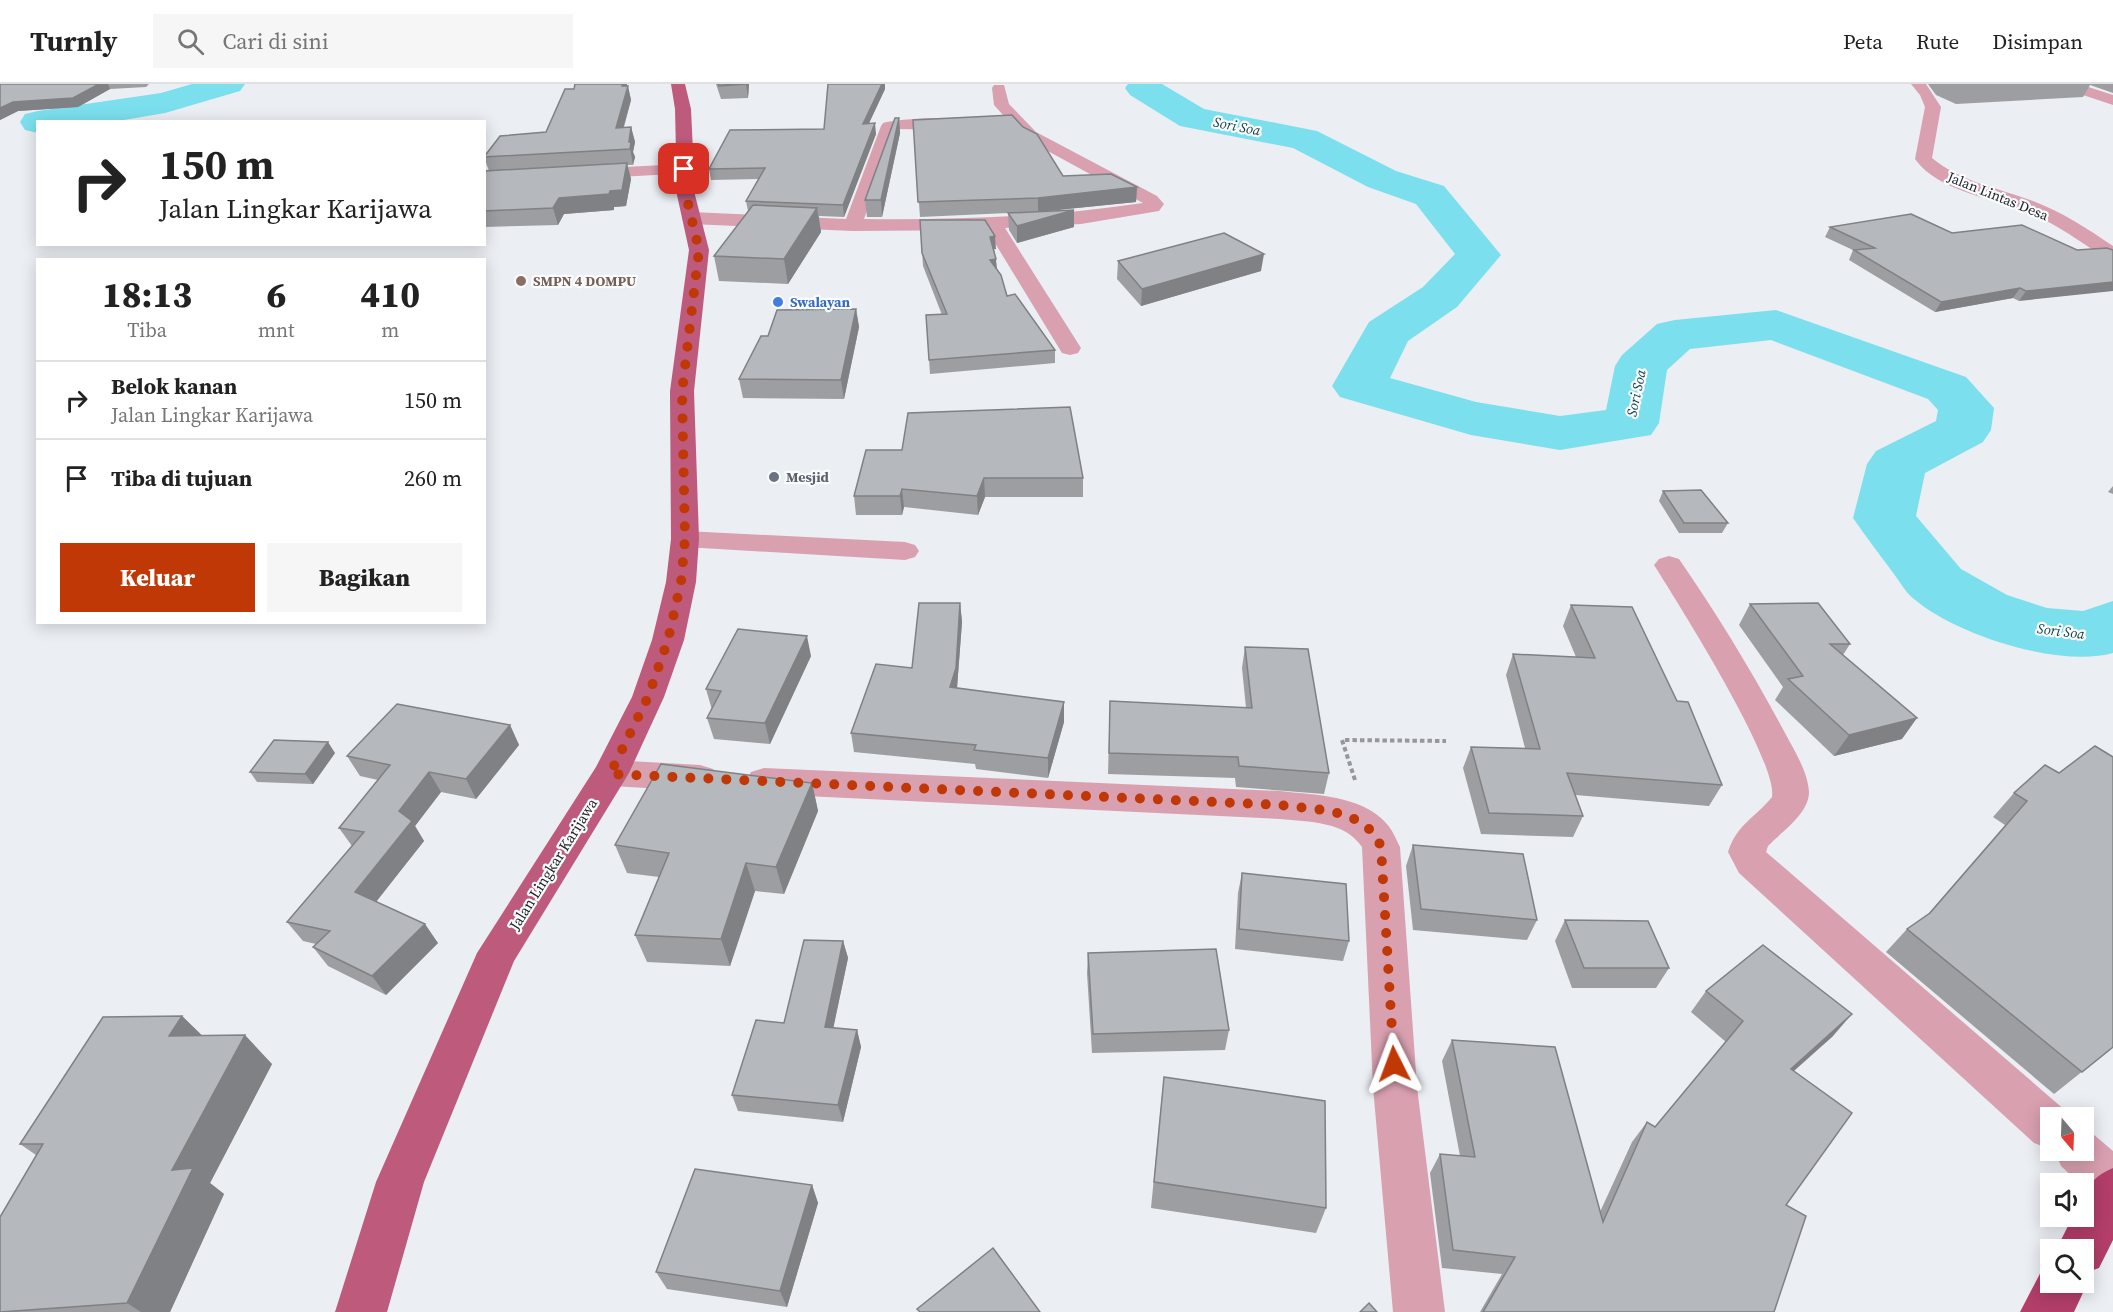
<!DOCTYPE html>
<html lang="id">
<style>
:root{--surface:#fff;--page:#f6f6f6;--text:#222;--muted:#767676;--line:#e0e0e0;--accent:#c03805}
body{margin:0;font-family:"Source Serif 4",serif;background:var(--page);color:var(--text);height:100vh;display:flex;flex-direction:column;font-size:22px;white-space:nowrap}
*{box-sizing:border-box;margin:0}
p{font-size:20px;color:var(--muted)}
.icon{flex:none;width:33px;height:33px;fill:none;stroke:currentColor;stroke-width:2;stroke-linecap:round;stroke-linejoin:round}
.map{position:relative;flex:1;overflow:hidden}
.panel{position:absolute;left:36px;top:174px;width:450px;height:366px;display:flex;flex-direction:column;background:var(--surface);border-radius:0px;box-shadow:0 3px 15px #0003}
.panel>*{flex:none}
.guide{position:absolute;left:36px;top:36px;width:450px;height:126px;border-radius:0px;box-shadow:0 3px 15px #0003;background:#fff;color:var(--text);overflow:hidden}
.needle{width:39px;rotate:161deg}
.fabs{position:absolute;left:2040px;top:1023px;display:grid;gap:12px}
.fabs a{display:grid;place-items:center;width:54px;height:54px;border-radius:0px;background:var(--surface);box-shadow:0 3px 15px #0003;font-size:30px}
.pin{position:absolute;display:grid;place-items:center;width:51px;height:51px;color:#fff;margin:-26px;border-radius:12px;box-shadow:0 3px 9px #0006}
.me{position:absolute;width:66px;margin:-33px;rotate:357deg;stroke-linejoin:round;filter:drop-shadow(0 0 4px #0008)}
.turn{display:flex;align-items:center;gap:21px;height:126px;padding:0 24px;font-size:27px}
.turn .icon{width:78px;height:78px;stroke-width:2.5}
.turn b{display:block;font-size:42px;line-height:51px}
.eta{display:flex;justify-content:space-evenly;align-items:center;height:102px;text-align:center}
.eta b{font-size:36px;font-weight:800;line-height:42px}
.primary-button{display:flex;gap:12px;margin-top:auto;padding:12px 24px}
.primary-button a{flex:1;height:69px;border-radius:0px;background:var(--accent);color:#fff;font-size:24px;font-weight:800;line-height:69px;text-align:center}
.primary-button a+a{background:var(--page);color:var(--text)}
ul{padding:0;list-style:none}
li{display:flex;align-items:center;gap:18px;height:78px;padding:0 24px;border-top:2px solid var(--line)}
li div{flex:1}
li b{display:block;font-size:22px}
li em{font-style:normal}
header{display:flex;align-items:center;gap:36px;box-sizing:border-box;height:84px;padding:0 30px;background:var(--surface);border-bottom:2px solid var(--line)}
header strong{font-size:28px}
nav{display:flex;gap:33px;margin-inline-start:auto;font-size:21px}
.search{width:420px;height:54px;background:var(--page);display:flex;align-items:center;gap:15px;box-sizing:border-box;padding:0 21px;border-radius:0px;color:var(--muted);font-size:22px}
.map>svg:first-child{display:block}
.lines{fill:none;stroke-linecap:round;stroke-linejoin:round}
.river{fill:#7cdfed;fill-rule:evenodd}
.path{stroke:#95979b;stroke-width:4;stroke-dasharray:4.5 3;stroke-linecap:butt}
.minor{fill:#d9a0b0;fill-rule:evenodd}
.major{fill:#be5b7c;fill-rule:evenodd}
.highway{fill:#b23e69;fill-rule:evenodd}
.wall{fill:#9c9ea2}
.shaded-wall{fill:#7f8184}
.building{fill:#b5b8bc;stroke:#7f8184;stroke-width:1.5}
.route{stroke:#c03805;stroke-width:10;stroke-dasharray:0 18}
.education-dot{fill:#8d6e63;stroke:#fafcfe;stroke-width:2}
.shop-dot{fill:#3f7fe0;stroke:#fafcfe;stroke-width:2}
.worship-dot{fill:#6b7280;stroke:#fafcfe;stroke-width:2}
.labels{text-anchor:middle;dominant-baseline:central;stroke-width:4.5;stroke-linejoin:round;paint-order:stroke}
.far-water-label{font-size:14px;font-style:italic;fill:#093a3f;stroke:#fafcfe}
.far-street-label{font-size:14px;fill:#1e1f21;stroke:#fafcfe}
.far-education-label{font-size:14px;font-weight:bold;fill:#785e54;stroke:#fafcfe;text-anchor:start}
.far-shop-label{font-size:14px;font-weight:bold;fill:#366cbe;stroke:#fafcfe;text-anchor:start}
.far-worship-label{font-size:14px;font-weight:bold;fill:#5b616d;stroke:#fafcfe;text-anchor:start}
.street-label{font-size:15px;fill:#1e1f21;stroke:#fafcfe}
</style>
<header>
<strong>Turnly</strong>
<div class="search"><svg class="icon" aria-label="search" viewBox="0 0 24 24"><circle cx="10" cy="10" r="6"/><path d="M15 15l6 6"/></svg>Cari di sini</div>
<nav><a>Peta</a><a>Rute</a><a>Disimpan</a></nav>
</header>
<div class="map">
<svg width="2113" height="1228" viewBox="0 0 2113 1228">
<rect width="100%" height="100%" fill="#ebeef3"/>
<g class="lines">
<g class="river">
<path d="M192,0h53l-5,7 -75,22 -53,9h-74v11l-13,-3 -5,-8 5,-8 13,-3 123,-18z"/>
<path d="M1128,0h34l42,25 113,22 79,40 48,15 57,69 -44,52 -49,34 -18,37 86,24 84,14 46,-6 9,-44 7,-11 35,-31 18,-4 101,-10 190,67 28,31 -3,22 -8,12 -58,31 -9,43 45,53 46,26 40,13 36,3 30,-10v52c-54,15 -157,-18 -199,-54 -8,-6 -14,-17 -20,-25 -14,-19 -28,-37 -41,-56l14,-54 9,-13 60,-30 2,-11 -10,-11 -157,-59 -81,9 -23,21 -8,53 -8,12 -91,15 -89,-15 -131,-38 -8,-11 37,-64 54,-35 32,-33 -39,-50 -48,-17 -75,-39 -113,-22 -50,-31 -5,-7z"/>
</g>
<path class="path" d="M1355,696l-13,-40 104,1"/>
<g class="minor">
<path d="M1911,0h15l15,23 -9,51c29,24 66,30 101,43 29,11 55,28 80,45v15l-7,-2c-23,-16 -46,-32 -71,-44 -36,-16 -96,-22 -120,-56l10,-52 -5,-12z"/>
<path d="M2057,0h22l34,11v10l-54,-18z"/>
<path d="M994,1h10l5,19 27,28 121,64 7,8 -5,7 -78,13 -76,4 76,120 -3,5 -8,2 -8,-2 -75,-123 -134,1 -162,-7 -7,-2 -2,-4 2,-4 7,-2 155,7 35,-93 2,-3c16,-4 73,-9 83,2l-8,5 -62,-1 -32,90c94,1 186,-2 279,-16l-119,-65 -30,-33 -2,-17z"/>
<path d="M684,80l6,1 3,4 -3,4 -106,6 -6,-1 -3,-4 3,-4 6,-1z"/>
<path d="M685,447l220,11 10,3 4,6 -4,6 -10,3 -220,-13 -10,-2 -4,-6 4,-6z"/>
<path d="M1669,472l10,3c38,55 74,114 106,174 9,17 23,39 24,59 0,22 -28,40 -41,54l-2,6 300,259 3,7h-19v31l-16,-6 -295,-270 -11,-21c9,-28 27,-34 44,-55 6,-36 -94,-194 -118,-232l5,-6z"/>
<path d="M611,676l89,5 13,4 5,9 -5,9 -13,4 -89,-5 -12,-4 -6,-9 6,-9z"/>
<path d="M764,684l516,23c34,4 81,4 106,32 6,6 10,16 14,24l17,240 28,225h-52l-20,-225 -11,-240c-17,-26 -53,-25 -82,-28l-516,-25 -13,-4 -5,-9 5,-9z"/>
<path d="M2084,1046l9,4 20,17v55l-17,-7 -12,-12v-3h-4l-19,-18 -7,-16h30z"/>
</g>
<path class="major" d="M671,0h14l6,25 4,86 14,55 -15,141 5,148 -3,43 -12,58 -20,57 -35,76 -115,188 -90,221 -37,130h-52l41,-130 101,-229 119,-186 36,-70 20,-57 14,-58 5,-43 -1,-148 19,-141 -12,-55 -2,-86z"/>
<path class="highway" d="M2113,1084v72l-14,28 -14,5 3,9 -14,30h-54l25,-48 5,-2v20h34v-32h-28l17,-34h11c0,-25 5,-38 29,-48z"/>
</g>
<g class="wall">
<path d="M0,0h149l-3,3 -36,2 -32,18 -60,4 -18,9z"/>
<path d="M627,0l4,16 -7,27h7l4,15 -2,10 2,5 -2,8h-6l4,14 -5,27 -12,1v3l-50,4 -6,11 -74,2v-56h5l-5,-14 62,-25z"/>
<path d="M716,0h33l-1,14 -27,1z"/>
<path d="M828,0h57v5l-16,34 7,11 -32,83 -25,-1 2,16 -33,52 -69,-3 -5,-25 34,-45 -2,-10 12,-22 -47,1 -2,-11 115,-40z"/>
<path d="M1928,0h185v9l-23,-8 -7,12 -127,7 -20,-9z"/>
<path d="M899,34l1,15 -18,84h-15l-2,-17z"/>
<path d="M913,36l150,56 74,11 -1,15 -90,9 28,-1v17l-57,16 -8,-13 -1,-17 -88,4z"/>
<path d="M920,136l76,29h-2l3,20 10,27 48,54v13l-125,11 -4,-59h16l-19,-49z"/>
<path d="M1830,143l122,6 125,17 -58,51 -6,-3 -78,14 -86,-52 4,-10 -28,-13z"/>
<path d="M1118,177l143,10 -120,35 -24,-27z"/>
<path d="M856,225l3,18 -15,72 -101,-1 -4,-19z"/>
<path d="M866,366l217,28v19h-98l-7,18 -74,-8 -2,8h-46l-2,-19z"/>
<path d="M2113,402v8l-5,-2z"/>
<path d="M1663,407l65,32 -6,10h-43l-20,-32z"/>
<path d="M960,519l2,19 -5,66 107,14v20l-16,56 -72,-9 -1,-5 -121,-12 -3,-19 61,-65z"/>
<path d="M1750,520l100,40 -7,11 59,84 -68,17 -59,-56 8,-13 -44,-62z"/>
<path d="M1571,521l106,96 45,84 -13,21 -134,-11 8,21 -10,21 -92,-3 -18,-66 8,-21 54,1 -19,-73 7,-21 63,3 -13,-31z"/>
<path d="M1245,563l84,126 -5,21 -88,-7 -1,-9 -127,-4 2,-73 136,7 -4,-40z"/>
<path d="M811,572l-41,88 -56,-5 -7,-21 5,-8 -6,-21z"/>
<path d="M510,641l9,20 -43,54 -35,-7 -26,34 9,15 -48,60 62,42 -52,52 -58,-29 -15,-19 3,-3 -13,-3 -16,-19 65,-76 -13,-18 39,-48 -18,-4 -13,-20z"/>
<path d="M335,669l-22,31 -56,-2 -7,-10z"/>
<path d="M2059,689l54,274 -59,47 -168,-142 21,-23 21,-15 77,-89 -12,-8 21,-24z"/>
<path d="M812,699l6,28 -34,83 -29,-3 -25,75 -83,-4 -12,-27 24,-58 -32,-4 -12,-28z"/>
<path d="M1413,761l124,75 -10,20 -114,-10 -7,-64z"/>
<path d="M1242,789l107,68 -6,20 -108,-12 3,-56z"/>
<path d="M1565,836l104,48 -13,20h-84l-17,-47z"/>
<path d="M843,857l5,17 -15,70 24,2 4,17 -18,75 -105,-11 -6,-16z"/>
<path d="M1088,869l141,77 -4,20 -133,3 -5,-80z"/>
<path d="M1706,907l127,45 -39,35 -8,134 -12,107h-294l22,-38 -60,-6 -12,-95 10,-19 20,2 -18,-95 10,-21 148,172 32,-70 15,-20 8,5 71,-85 -35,-30z"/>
<path d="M182,932l20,20 70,28 -62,119 14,11 -54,118h-170l36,-157 -16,-11z"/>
<path d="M1164,993l162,131 -10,25 -165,-25 10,-103z"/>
<path d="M812,1101l6,18 -31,104 -120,-18 -11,-17z"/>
</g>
<g class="shaded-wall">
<path d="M99,0h9l2,5 -32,18 -60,4 -18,9v-12l13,-6z"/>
<path d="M623,0h4l-1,7 2,-5 3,14 -12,43 -3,-15z"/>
<path d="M746,0h3l-1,14z"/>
<path d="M882,0h3v5l-21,45 -1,-10z"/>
<path d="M899,34l1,15 -18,84 -1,-17z"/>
<path d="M875,39l1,11 -32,83 -1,-12z"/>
<path d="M631,43l4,15 -2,10 2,5 -2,8 -4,-23z"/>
<path d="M627,79l4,16 -5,27 -12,1v3l-50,4 -6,11 -5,-17 6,-10 51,-7z"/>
<path d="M1137,103l-1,15 -98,10v-14z"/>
<path d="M817,124l4,24 -33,52 -4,-25z"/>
<path d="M1074,126v17l-57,16v-17z"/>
<path d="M995,152l1,13 -5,1 -1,-13z"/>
<path d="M1264,170l-3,17 -120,35 1,-17z"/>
<path d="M996,175l1,12 -7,-11z"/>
<path d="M2113,198v9l-94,10 7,-10z"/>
<path d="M2020,204l-7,10 -78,14 6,-10z"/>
<path d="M856,225l3,18 -15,72 -3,-19z"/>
<path d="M984,394l1,19 -7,18 -1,-19z"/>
<path d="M902,405l2,18 -2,8 -2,-19z"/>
<path d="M960,519l2,19 -5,66 -7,-1z"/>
<path d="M807,552l4,20 -41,88 -5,-21z"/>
<path d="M1064,618v20l-16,56v-20z"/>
<path d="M1917,634l-15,21 -68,17 15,-21z"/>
<path d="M510,641l9,20 -43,54 -10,-20z"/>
<path d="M328,658l7,11 -22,31 -8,-10z"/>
<path d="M429,688l12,20 -26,34 9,15 -55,70 -14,-19 44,-81z"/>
<path d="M812,699l6,28 -34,83 -8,-27z"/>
<path d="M746,779l9,28 -25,75 -9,-27z"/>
<path d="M425,840l13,19 -52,52 -14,-19z"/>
<path d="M843,857l5,17 -18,86 -5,-17z"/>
<path d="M1852,930l-19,22 -61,54 19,-21z"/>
<path d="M182,932l29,28 -42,-8z"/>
<path d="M857,946l4,17 -18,75 -5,-17z"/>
<path d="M245,951l27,29 -62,119 14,11 -54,118h-29l-14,-9 45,-133z"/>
<path d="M812,1101l6,18 -31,104 -7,-16z"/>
</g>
<g class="building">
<path d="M0,0h99l-26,14 -60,4 -13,6z"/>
<path d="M575,0h48l-1,2h6l-12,42 15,-1 -2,15h2l-1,7 -146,8 16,-21 46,-4 19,-43h9z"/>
<path d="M718,0h28l-27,2z"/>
<path d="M828,0h54l-19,40 12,-1 -32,82 -97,-4 19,-33 -56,1 21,-39 94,-1z"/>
<path d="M1012,31l11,12 14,7 26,42 48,-2 26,13 -99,11 -120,4 -5,-82z"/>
<path d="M895,34h4l-18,82h-16z"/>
<path d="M627,79l-5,27 -12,1 -1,3 -50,4 -6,10 -69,3v-40z"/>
<path d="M753,121l64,3 -33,51 -70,-3z"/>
<path d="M1074,126l-57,16 -9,-13z"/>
<path d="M1911,130l41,19 70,-8 55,25 30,-2 6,2v32l-87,9 -6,-3 -79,14 -87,-52 21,-2 -45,-21z"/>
<path d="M920,136h65l10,16 -5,1 6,22 -6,1 11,15 6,21 8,-2 40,56 -126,10 -3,-45 21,-1 -25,-61z"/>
<path d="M1224,149l40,21 -122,35 -24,-28z"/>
<path d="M856,225l-15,71 -102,-1 22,-43h7l9,-26z"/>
<path d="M1070,323l13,71h-99l-7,18 -75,-7 -2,7h-46l12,-46h36l6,-37z"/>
<path d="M1701,406l27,33h-44l-21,-32z"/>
<path d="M919,519h41l-4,65 -6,19 114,15 -16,56 -74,-8 2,-5 -125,-12 25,-69 36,4z"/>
<path d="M1818,519l32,41h-20l87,74 -68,17 -61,-56 15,-3 -53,-72z"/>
<path d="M1571,521l61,2 45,94 11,1 34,83 -155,-12 16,43 -94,-3 -18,-66 69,2 -27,-95 82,4z"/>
<path d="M738,545l69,7 -42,87 -58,-5 14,-27 -15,-2z"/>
<path d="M1245,563l63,2 21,124 -90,-7 -1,-9 -129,-4 1,-52 142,7z"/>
<path d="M397,620l113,21 -44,54 -37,-7 -30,39 13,10 -57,71 70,32 -53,52 -59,-29 17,-16 -43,-9 77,-90 -25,-4 51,-63 -43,-9z"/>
<path d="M274,656l54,2 -23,32 -55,-2z"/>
<path d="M2095,662l18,11v290l-31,25 -175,-143 23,-16 97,-112 -13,-8 31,-28 14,8z"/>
<path d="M661,680l151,19 -36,84 -30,-4 -25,76 -86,-4 34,-82 -54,-8z"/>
<path d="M1413,761l110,9 14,66 -116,-11z"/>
<path d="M1242,789l104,11 3,57 -110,-12z"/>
<path d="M1565,836l83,1 21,47h-85z"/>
<path d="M804,856l39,1 -18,86 32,3 -19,75 -106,-10 24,-75 28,3z"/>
<path d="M1763,861l89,69 -61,55 61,44 -66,92 20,11 -32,96h-291l32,-55 -62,-7 -13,-96 35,3 -23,-117 103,7 48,175 44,-100 8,5 88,-106 -37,-30z"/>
<path d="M1216,865l13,81 -136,4 -5,-81z"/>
<path d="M182,932l-13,20 76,-1 -73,135 21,-2 -66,135 -127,9v-95l43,-73h-23l83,-127z"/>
<path d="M1164,993l161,24 1,107 -172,-26z"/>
<path d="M695,1085l117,16 -32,106 -124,-19z"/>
<path d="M993,1164l47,64h-120l-3,-3z"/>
<path d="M1369,1219l8,9h-17z"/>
</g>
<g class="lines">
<path class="route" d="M684,85l2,26 13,55 -17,142 3,147 -4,43 -13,58 -20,57 -38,77 670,31c35,5 86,3 101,42l13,217"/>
</g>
<circle class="education-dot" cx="521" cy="197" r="6"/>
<circle class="shop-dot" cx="778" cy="218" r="6"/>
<circle class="worship-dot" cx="774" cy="393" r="6"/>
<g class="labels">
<g class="far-water-label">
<text transform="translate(1237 42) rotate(11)">Sori Soa</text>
<text transform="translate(1636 309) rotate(-78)">Sori Soa</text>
<text transform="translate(2061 547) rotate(7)">Sori Soa</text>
</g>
<g class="far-street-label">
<text transform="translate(1998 112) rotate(22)">Jalan Lintas Desa</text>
</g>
<g class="far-education-label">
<text x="533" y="197">SMPN 4 DOMPU</text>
</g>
<g class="far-shop-label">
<text x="790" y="218">Swalayan</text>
</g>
<g class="far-worship-label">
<text x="786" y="393">Mesjid</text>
</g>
<g class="street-label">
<text transform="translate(553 780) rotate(-58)">Jalan Lingkar Karijawa</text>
</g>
</g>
</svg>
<div class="fabs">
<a><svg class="needle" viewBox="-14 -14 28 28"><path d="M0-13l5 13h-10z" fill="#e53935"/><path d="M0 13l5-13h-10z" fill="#767676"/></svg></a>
<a><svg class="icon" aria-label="sound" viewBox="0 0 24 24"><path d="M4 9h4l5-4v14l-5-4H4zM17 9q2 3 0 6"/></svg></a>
<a><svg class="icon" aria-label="search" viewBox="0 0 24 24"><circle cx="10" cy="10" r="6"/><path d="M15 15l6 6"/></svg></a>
</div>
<div class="pin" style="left:684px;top:85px;background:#d93025"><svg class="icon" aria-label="arrive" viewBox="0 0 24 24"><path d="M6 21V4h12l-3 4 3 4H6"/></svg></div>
<svg class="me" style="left:1394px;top:980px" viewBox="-20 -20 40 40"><path d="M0-17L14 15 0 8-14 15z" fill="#c03805" stroke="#fff" stroke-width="4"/></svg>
<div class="guide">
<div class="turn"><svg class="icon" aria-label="right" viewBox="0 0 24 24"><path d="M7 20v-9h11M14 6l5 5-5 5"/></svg><div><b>150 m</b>Jalan Lingkar Karijawa</div></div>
</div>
<section class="panel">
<div class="eta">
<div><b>18:13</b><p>Tiba</p></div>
<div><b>6</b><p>mnt</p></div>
<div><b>410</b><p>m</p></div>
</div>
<ul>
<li><svg class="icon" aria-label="right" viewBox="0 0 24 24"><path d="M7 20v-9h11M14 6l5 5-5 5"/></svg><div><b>Belok kanan</b><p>Jalan Lingkar Karijawa</p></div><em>150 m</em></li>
<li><svg class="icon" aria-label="arrive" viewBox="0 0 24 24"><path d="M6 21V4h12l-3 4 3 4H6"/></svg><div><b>Tiba di tujuan</b></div><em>260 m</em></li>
</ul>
<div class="primary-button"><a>Keluar</a><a>Bagikan</a></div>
</section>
</div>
